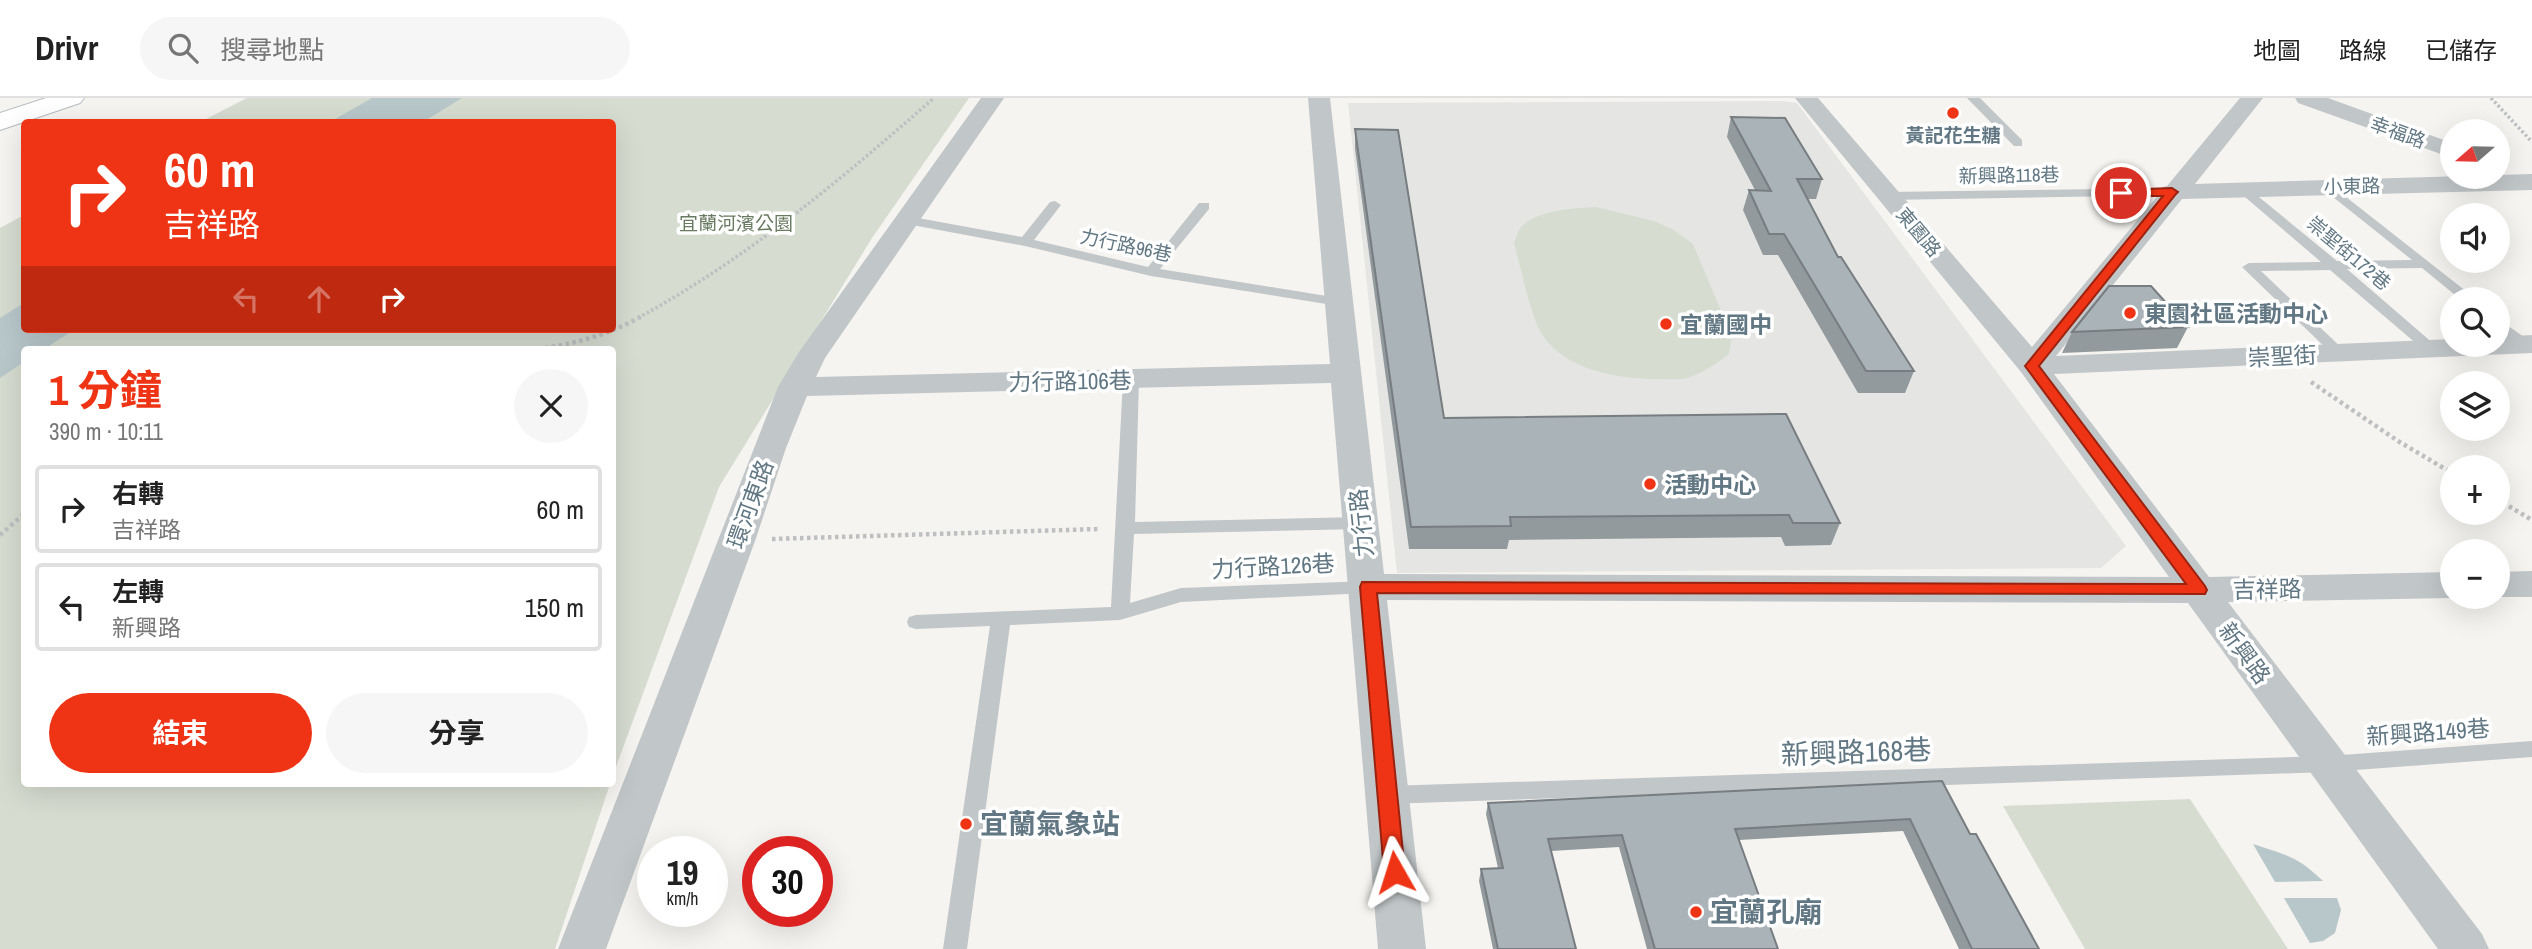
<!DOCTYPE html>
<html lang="zh-TW">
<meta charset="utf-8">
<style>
:root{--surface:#fff;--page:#f6f6f6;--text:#222;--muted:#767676;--line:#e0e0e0;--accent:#ef3415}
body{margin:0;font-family:"Archivo Narrow","Noto Sans TC",sans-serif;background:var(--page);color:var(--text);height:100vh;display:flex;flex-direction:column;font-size:26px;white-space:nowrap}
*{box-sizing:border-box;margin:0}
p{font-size:23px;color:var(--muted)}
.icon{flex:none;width:38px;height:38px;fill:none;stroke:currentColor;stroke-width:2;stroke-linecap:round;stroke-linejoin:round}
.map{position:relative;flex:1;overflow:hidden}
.details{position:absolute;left:21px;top:248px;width:595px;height:441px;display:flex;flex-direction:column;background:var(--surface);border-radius:7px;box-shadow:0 7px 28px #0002}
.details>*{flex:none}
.top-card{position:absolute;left:21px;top:21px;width:595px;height:214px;border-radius:7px;box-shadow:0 7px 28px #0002;background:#ef3415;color:#fff;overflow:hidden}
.needle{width:46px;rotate:250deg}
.fabs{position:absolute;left:2440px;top:21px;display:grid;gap:14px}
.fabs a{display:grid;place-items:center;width:70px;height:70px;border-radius:50%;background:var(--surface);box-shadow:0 7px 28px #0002;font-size:35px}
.speed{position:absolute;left:637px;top:738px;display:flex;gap:14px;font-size:35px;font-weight:700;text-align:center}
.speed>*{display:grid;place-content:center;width:91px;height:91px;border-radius:50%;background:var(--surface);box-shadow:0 7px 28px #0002;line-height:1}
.speed small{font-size:18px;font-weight:400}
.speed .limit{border:10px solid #d22;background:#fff;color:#111}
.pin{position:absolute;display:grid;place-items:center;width:60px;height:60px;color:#fff;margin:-30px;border:4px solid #fff;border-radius:50%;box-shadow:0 2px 7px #0007}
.me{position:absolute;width:77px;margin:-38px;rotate:354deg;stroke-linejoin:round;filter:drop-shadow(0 0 5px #0008)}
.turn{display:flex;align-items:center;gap:24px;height:147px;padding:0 28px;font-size:32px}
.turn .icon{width:91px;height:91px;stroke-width:2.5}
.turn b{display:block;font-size:49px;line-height:60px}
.lanes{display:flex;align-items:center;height:66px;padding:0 28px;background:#0003;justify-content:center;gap:35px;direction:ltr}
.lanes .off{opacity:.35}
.round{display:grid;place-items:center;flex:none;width:74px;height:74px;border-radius:37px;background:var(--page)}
.headline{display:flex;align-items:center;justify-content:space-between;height:119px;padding:0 28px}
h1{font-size:42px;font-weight:700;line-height:52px;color:var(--accent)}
.action{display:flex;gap:14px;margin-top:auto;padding:14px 28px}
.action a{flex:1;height:80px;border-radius:42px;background:var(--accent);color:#fff;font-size:28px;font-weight:700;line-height:80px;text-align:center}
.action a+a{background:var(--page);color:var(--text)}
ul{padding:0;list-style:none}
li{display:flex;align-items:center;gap:21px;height:88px;margin:0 14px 10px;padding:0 14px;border:4px solid var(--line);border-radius:7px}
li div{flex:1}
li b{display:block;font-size:26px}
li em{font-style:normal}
header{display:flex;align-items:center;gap:42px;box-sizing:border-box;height:98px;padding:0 35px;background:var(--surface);border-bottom:2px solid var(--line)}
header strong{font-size:33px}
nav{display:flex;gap:38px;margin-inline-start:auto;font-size:24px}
.search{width:490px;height:63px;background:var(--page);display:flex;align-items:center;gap:18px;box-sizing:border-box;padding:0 24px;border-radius:38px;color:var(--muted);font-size:26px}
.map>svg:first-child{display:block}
.built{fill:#e5e6e3}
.green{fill:#d6dcd0}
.water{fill:#b8c7ca}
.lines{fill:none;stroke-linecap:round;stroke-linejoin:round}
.secondary-casing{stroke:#b5bbbf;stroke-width:2}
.path-far1{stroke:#bdbfc1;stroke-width:3.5;stroke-dasharray:2.5 2.5;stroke-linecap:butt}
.path{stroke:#bdbfc1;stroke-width:4.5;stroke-dasharray:3.5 3.5;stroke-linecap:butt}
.lane{fill:#c1c6c8;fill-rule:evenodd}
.street{fill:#c1c6c8;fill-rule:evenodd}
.secondary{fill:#fff;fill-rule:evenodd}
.wall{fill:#929a9d}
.building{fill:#aab3b7;stroke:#777d80;stroke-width:2}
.route{fill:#ef3415;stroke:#9b220e;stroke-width:2}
.poi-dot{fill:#ef3415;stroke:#fff;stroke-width:2.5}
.labels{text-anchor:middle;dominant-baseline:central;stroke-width:7;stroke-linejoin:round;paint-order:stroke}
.far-street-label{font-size:19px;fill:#617783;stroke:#fff}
.far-poi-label{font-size:19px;font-weight:bold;fill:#617783;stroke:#fff}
.far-park-label{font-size:19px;fill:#687a60;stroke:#fff}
.poi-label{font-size:23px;font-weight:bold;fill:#617783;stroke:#fff;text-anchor:start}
.street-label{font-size:23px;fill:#617783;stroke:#fff}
.near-street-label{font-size:28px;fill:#617783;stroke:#fff}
.near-poi-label{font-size:28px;font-weight:bold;fill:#617783;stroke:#fff;text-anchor:start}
</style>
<header>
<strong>Drivr</strong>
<div class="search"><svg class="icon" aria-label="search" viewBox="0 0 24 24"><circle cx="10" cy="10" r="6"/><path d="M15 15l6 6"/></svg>搜尋地點</div>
<nav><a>地圖</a><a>路線</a><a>已儲存</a></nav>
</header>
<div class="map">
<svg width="2532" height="851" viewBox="0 0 2532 851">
<rect width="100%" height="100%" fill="#f5f4f0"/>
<path class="built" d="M1783,3l14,2 329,443 -25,22 -704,5 -49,-470z"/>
<g class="green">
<path d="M247,0h722l-97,140 -153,249 -106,288 -1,-425h-588v434h586l-55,165h-555v-721l24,-13v114h588v-207h-412z"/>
<path d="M1596,109l58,14 20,9 19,14 39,93 -3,17c-13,10 -26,19 -42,24 -8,2 -19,1 -27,1 -42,0 -97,-8 -120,-48 -10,-19 -20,-66 -26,-88 2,-4 4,-12 7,-16 15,-17 54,-19 75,-20z"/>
<path d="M2190,701l98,150h-203l-82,-143z"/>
</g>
<g class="water">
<path d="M372,0h90l-39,24h-93z"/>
<path d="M24,205v26h51l-32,21h-19v12l-24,16v-60z"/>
<path d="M2253,746c33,11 44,12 70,37l-48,1z"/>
<path d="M2284,800h53l4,12 -6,23 -12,8 -13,2z"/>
</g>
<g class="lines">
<defs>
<path id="secondary" d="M46,0h38l-4,5 -80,27v-17z"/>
</defs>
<use href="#secondary" class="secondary-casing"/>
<g class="path-far1">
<path d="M2491,0l41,44"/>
<path d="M638,220c111,-61 201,-137 296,-220"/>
</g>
<g class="path">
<path d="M531,252c39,-5 76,-14 111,-34"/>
<path d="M2311,284l87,59 54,32"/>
<path d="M2497,401l35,21"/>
<path d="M0,437l24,-21"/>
<path d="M772,441l327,-10"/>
</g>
<g class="lane">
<path d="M1967,0h13l42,42v6h-8z"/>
<path d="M2327,84l149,117h-16l-38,-31 -75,1 88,76 3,3 -3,3h-10l-95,-81 -69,1 86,82 -3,3h-10l-92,-89 7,-4 72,-1 -83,-71v-6l5,-1 94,77 75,-1 -89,-71 -2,-3z"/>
<path d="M2172,90l6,4 -1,3 -289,5 -6,-4 6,-4z"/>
<path d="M1055,103l6,4 -27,35 114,27 51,-64h10v6l-49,60 179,29 7,4 -7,4 -188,-30 -126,-30 -118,-22 -7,-4 7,-4 115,21 28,-35z"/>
<path d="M2497,220l34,24v6h-10l-24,-19z"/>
<path d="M1131,277l8,5 -4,142 226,-5 9,6 -9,6 -227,5 -4,69 51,-15 187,-7 7,1 2,5 -2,5 -7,1 -187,9 -61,18 -110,5 -43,324h-24l47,-323 -74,3 -7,-2 -2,-5 2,-5 7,-2 195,-8 12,-227z"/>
<path d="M2532,643v16l-204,15 -941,32 -8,-3 -3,-6 3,-6 8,-3 941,-30z"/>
</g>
<g class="street">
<path d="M981,0h23l-179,260 -9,19 514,-13 -22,-266h22l54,476 785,3 -148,-205 -226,-274h23l214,249 128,-154 3,-6 4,-1 73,-88h23l-68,86 337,-10v16l-350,9 -126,157 396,-17v6h45v-8l35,-2v18l-478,21 155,203 243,-5v25h4l-4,1 -224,4 254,332 7,15h-51l-250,-346 -801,-3 39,349h-48l-47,-566 -524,13 -21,52 -31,93 -149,408h-48l220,-562 21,-35z"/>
<path d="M2295,0h33l124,45v15l-154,-55z"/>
<path d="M2532,473v26h-39h4v-25z"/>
</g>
<use href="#secondary" class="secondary"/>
</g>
<g class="wall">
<path d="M1731,19l91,62 -6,20h-8l30,58 76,114 -9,22h-47l-80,-138h-15l-20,-45 6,-20h6l-28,-53z"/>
<path d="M1355,31l89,289 396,105 -9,22 -46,1 -4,-9 -272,3 -2,9h-98l-54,-400z"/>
<path d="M2188,229l-11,21 -115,5 10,-21z"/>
<path d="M1942,683l28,53 69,115h-80l-56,-118 -164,9 39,109h-131l-28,-102 -68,4 25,98h-83l-14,-68 2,-12 17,-1 -12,-54 2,-11z"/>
</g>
<g class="building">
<path d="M1731,19l54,1 37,61h-25l41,78h3l73,114h-48l-82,-137h-15l-20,-44 22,1z"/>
<path d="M1355,31l43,1 46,288 342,-4 54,109h-47l-4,-8 -279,2 1,9 -100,1z"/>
<path d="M2109,188h42l37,41 -116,5z"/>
<path d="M1942,683l28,53h6l63,115h-67l-62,-130 -175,10 43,120h-123l-33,-114 -74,4 28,110h-78l-17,-80 22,-1 -15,-65z"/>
</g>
<path class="route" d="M2172,90l6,4 -2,2 -137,172 166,220 2,4 -2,4 -828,-1 28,279 -3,6 -7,3 -8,-3 -3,-6 -24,-285 2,-5 824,2 -161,-218 138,-170h-42l-4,-1v-5z"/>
<g class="poi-dot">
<circle cx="1953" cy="15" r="7"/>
<circle cx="2130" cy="215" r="7"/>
<circle cx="1666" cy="226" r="7"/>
<circle cx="1650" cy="386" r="7"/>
<circle cx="966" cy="726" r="7"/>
<circle cx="1696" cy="814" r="7"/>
</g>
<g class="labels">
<g class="far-street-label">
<text transform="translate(2398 34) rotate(20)">幸福路</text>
<text transform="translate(2009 77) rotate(-1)">新興路118巷</text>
<text transform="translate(2352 88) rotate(-1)">小東路</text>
<text transform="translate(1919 134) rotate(50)">東園路</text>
<text transform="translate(1126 147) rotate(12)">力行路96巷</text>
<text transform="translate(2349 155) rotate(40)">崇聖街172巷</text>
</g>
<g class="far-poi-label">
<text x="1953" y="37">黃記花生糖</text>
</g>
<g class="far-park-label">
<text x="736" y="125">宜蘭河濱公園</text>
</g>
<g class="poi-label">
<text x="2144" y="215">東園社區活動中心</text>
<text x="1680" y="226">宜蘭國中</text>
<text x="1664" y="386">活動中心</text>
</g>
<g class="street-label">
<text transform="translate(2282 258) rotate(-3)">崇聖街</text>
<text transform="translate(1070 283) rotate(-1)">力行路106巷</text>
<text transform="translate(750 406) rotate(-70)">環河東路</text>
<text transform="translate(1361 425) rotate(-96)">力行路</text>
<text transform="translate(1273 468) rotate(-3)">力行路126巷</text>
<text transform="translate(2267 491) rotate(-1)">吉祥路</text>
<text transform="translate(2245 555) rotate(54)">新興路</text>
<text transform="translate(2428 634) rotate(-4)">新興路149巷</text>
</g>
<g class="near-street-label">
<text transform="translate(1856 654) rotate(-2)">新興路168巷</text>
</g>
<g class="near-poi-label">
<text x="980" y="726">宜蘭氣象站</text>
<text x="1710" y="814">宜蘭孔廟</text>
</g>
</g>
</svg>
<div class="fabs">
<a><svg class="needle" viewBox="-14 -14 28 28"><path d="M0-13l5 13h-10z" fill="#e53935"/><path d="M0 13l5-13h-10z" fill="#767676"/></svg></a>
<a><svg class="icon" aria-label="sound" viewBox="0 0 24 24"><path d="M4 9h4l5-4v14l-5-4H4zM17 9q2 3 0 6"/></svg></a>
<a><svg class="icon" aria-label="search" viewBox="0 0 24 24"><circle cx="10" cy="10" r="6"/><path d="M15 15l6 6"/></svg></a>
<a><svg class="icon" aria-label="layers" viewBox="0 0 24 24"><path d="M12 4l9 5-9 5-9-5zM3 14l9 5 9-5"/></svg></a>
<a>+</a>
<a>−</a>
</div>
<div class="speed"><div>19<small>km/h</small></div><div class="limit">30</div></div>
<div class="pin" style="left:2121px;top:95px;background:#d93025"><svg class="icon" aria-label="arrive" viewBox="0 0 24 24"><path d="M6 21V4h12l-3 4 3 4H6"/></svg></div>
<svg class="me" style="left:1395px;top:774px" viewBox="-20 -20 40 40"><path d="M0-17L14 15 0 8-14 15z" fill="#ef3415" stroke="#fff" stroke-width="4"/></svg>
<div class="top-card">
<div class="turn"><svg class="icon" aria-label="right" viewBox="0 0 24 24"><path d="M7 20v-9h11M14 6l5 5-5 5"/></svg><div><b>60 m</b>吉祥路</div></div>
<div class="lanes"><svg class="icon off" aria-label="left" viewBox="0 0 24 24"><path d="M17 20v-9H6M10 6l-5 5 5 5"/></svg><svg class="icon off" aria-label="ahead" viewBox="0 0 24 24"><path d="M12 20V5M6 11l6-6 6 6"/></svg><svg class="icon" aria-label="right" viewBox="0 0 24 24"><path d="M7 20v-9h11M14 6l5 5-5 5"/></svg></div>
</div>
<section class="details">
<div class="headline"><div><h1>1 分鐘</h1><p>390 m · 10:11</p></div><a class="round"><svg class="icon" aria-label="close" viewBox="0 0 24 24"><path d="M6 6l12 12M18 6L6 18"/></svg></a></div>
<ul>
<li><svg class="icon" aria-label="right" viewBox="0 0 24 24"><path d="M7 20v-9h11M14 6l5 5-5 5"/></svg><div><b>右轉</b><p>吉祥路</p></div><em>60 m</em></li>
<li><svg class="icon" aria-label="left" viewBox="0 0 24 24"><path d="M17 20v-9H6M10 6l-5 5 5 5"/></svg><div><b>左轉</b><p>新興路</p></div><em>150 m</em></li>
</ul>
<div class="action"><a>結束</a><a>分享</a></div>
</section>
</div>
